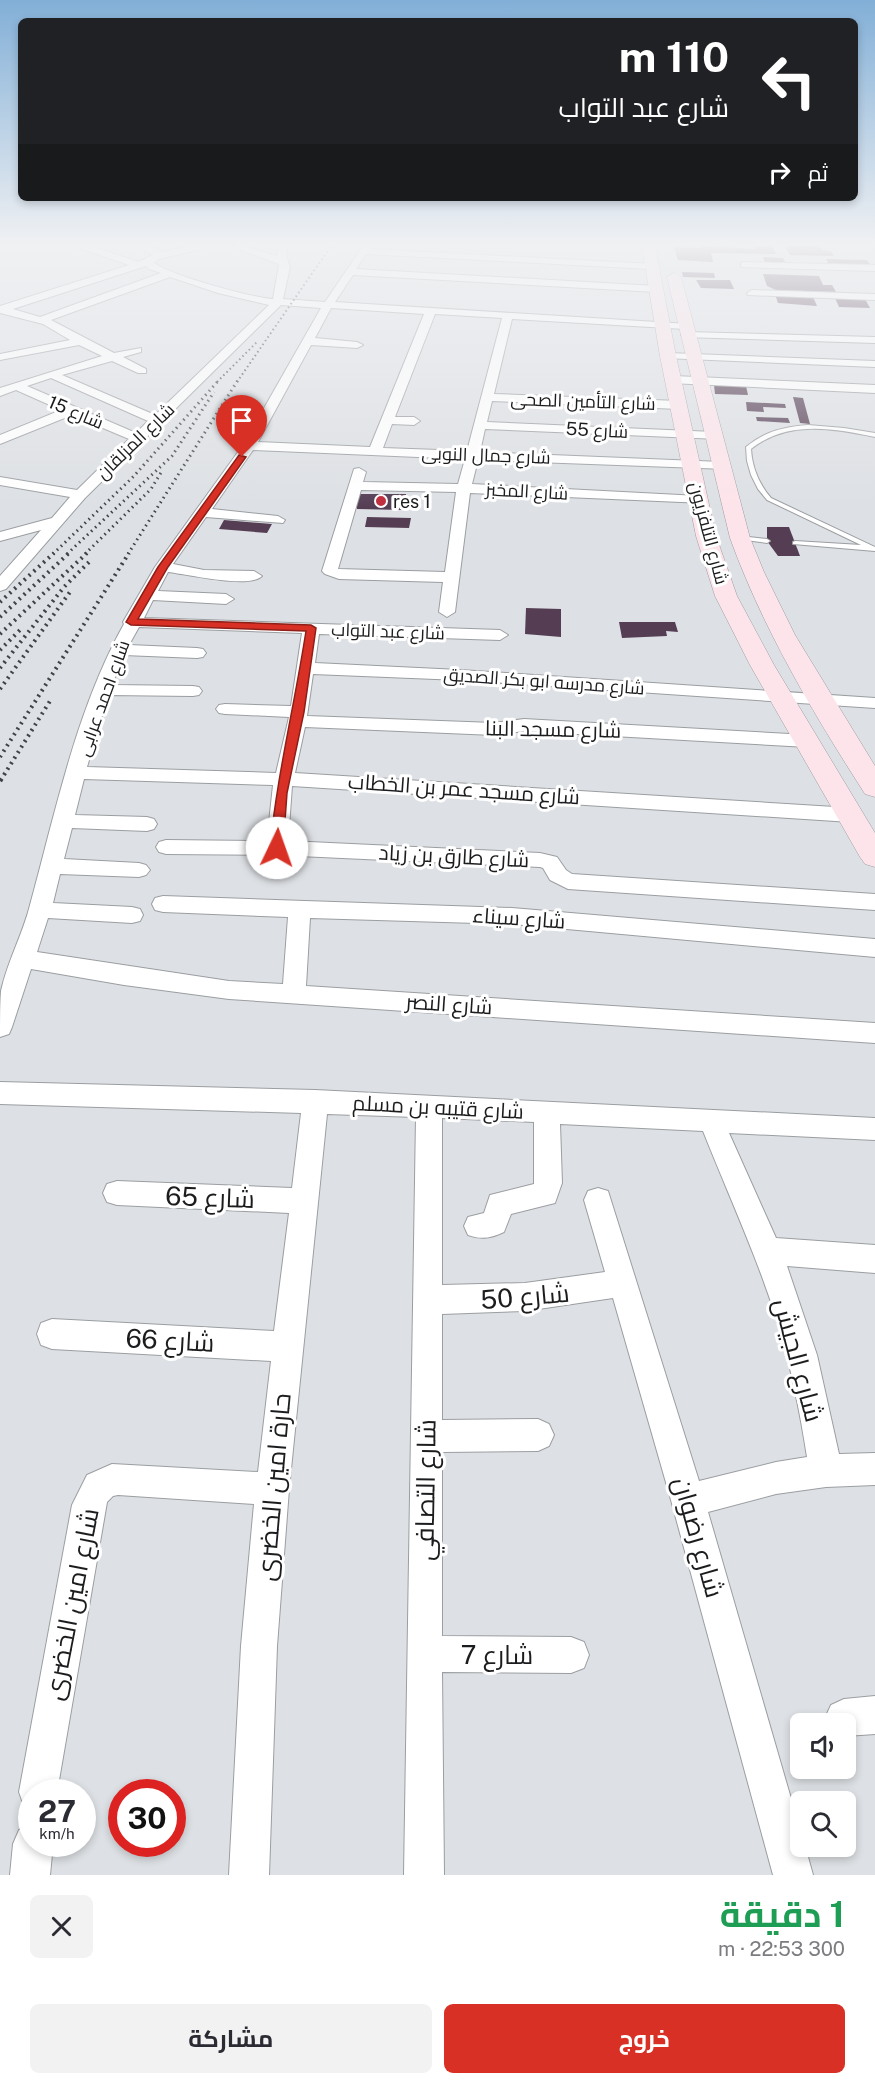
<!DOCTYPE html>
<html lang="ar">
<meta charset="utf-8">
<style>
:root{--surface:#fff;--page:#f2f2f3;--text:#2b2b33;--muted:#7c7c81;--accent:#d93025}
body{margin:0;font-family:"Public Sans",Cairo,sans-serif;background:var(--page);color:var(--text);direction:rtl;height:100vh;display:flex;flex-direction:column;font-size:22px;white-space:nowrap}
*{box-sizing:border-box;margin:0}
p{font-size:20px;color:var(--muted)}
.icon{flex:none;width:33px;height:33px;fill:none;stroke:currentColor;stroke-width:2;stroke-linecap:round;stroke-linejoin:round}
.map{position:relative;height:1875px;overflow:hidden;direction:ltr}
.side{display:flex;flex-direction:column;background:var(--surface);flex:1}
.side>*{flex:none}
.top-card{position:absolute;left:18px;top:18px;width:840px;height:183px;border-radius:9px;box-shadow:0 3px 9px #0003;direction:rtl;background:#202124;color:#fff;overflow:hidden}
.buttons{position:absolute;left:790px;top:1713px;display:grid;gap:12px}
.buttons a{display:grid;place-items:center;width:66px;height:66px;border-radius:9px;background:var(--surface);box-shadow:0 3px 9px #0003;font-size:30px}
.speed{position:absolute;left:18px;top:1779px;display:flex;gap:12px;font-size:30px;font-weight:700;text-align:center}
.speed>*{display:grid;place-content:center;width:78px;height:78px;border-radius:50%;background:var(--surface);box-shadow:0 3px 9px #0003;line-height:1}
.speed small{font-size:15px;font-weight:400}
.speed .limit{border:9px solid #d22;background:#fff;color:#111}
.pin{position:absolute;display:grid;place-items:center;width:51px;height:51px;color:#fff;margin:-62px -26px;border-radius:50% 50% 50% 0;rotate:-45deg;box-shadow:0 0 6px #0007}
.pin .icon{rotate:45deg}
.me{position:absolute;width:66px;margin:-33px;rotate:3deg;stroke-linejoin:round;filter:drop-shadow(0 0 4px #0008)}
.turn{display:flex;align-items:center;gap:21px;height:126px;padding:0 30px;font-size:27px}
.turn .icon{width:78px;height:78px;stroke-width:2.5}
.turn b{display:block;font-size:42px;line-height:51px}
.then{display:flex;align-items:center;height:57px;padding:0 30px;background:#0003;gap:12px;font-size:22px}
.round{display:grid;place-items:center;flex:none;width:63px;height:63px;border-radius:9px;background:var(--page)}
.summary{display:flex;align-items:center;justify-content:space-between;height:102px;padding:0 30px}
h1{font-size:36px;font-weight:700;line-height:45px;color:#1e9e55}
.action{display:flex;gap:12px;margin-top:auto;padding:12px 30px}
.action a{flex:1;height:69px;border-radius:9px;background:var(--accent);color:#fff;font-size:24px;font-weight:700;line-height:69px;text-align:center}
.action a+a{background:var(--page);color:var(--text)}
.map>svg:first-child{display:block}
.building{fill:#553e54}
.lines{fill:none;stroke-linecap:round;stroke-linejoin:round}
.service-casing{stroke:#9b9ea1;stroke-width:2}
.minor-casing{stroke:#9b9ea1;stroke-width:2}
.secondary-casing{stroke:#9b9ea1;stroke-width:1}
.service{fill:#fff;fill-rule:evenodd}
.minor{fill:#fff;fill-rule:evenodd}
.secondary{fill:#fde4ea;fill-rule:evenodd}
.rail-far3{stroke:#414245;stroke-width:2;stroke-dasharray:1.5 3;stroke-linecap:butt}
.rail-far2{stroke:#414245;stroke-width:3;stroke-dasharray:1.5 4;stroke-linecap:butt}
.rail-far1{stroke:#414245;stroke-width:4;stroke-dasharray:2 4.5;stroke-linecap:butt}
.rail{stroke:#414245;stroke-width:4.5;stroke-dasharray:3 6;stroke-linecap:butt}
.route{fill:#d93025;stroke:#8d1f18;stroke-width:1.5}
.poi-dot{fill:#c0303e;stroke:#fff;stroke-width:2}
.labels{text-anchor:middle;dominant-baseline:central;stroke-width:6;stroke-linejoin:round;paint-order:stroke}
.far-street-label{font-size:18px;fill:#1b1c1e;stroke:#fff}
.far-poi-label{font-size:18px;fill:#1b1c1e;stroke:#fff;text-anchor:start}
.street-label{font-size:21px;fill:#1b1c1e;stroke:#fff}
.near-street-label{font-size:26px;fill:#1b1c1e;stroke:#fff}
</style>
<div class="map">
<svg width="875" height="1875" viewBox="0 0 875 1875">
<rect width="100%" height="100%" fill="#dde0e4"/>
<g class="building">
<path d="M700,246l55,3 -1,-3h18l4,8 -65,-1 2,9 -35,-2 -4,-13 27,1z"/>
<path d="M785,246h34l3,4 9,1 3,5 -44,-1z"/>
<path d="M763,257l20,1 3,6h-21z"/>
<path d="M826,259l41,1 4,6 -42,-1z"/>
<path d="M682,272l32,1 1,5 -32,-1z"/>
<path d="M763,274l56,2 4,9h9l4,7 -60,-2 -9,-4z"/>
<path d="M696,280h34l4,9 -33,-1z"/>
<path d="M777,296l36,1 4,9 -39,-3 -2,-6z"/>
<path d="M835,298l30,1 5,9 -31,-1z"/>
<path d="M714,385l32,1 2,9 -33,-1z"/>
<path d="M793,397l10,1 7,26 -10,-1z"/>
<path d="M746,402l39,2 1,4 -23,-1 1,5 -17,-1z"/>
<path d="M756,417l32,1 2,5 -33,-2z"/>
<path d="M357,494h49l-2,16 -47,-1z"/>
<path d="M367,517l44,1 -2,10 -44,-1z"/>
<path d="M224,520l48,4 -5,9 -48,-4z"/>
<path d="M767,527h22l11,29h-22l-11,-15z"/>
<path d="M526,608l35,1v28l-36,-3z"/>
<path d="M619,622h56l3,10 -12,-1 1,5 -45,2z"/>
</g>
<g class="lines">
<defs>
<g id="service">
<path d="M808,425l36,3 31,5v4c-42,-9 -88,-17 -124,12 1,18 8,35 20,49l104,49v4l-82,-7v-2l2,-1 66,4 -94,-45 -9,-11 -7,-14 -4,-14 -1,-14c19,-16 38,-20 62,-22z"/>
<path d="M740,536l27,3 3,2 -3,2 -29,-4v-2z"/>
</g>
<g id="minor">
<path d="M78,246h12l49,16 13,-7 -14,-9h11l13,6 29,-6h15l-1,2 -46,11 -5,4c19,13 95,34 119,36l6,-35 -48,-18h13l33,10 3,-10h8l-2,9 4,12 -7,32 42,3 38,-56h8l-1,3 284,15v4l-3,1 -285,-15 -10,15 300,17 5,3 -5,3 -303,-17 -18,27 354,22v4l-4,1 -173,-10 -18,75 185,7 6,4 -6,4 -187,-8 -5,21 227,10 6,4 -1,3 -234,-10 -5,23 242,10 7,4 -2,3 -249,-9 -6,24 227,12 7,4 -2,3 -234,-10 -15,119 -8,5 -8,-5 4,-30 -104,-3 -14,-5 -3,-3 32,-102 5,-1 7,4 -3,10 95,2 7,-25 -212,-9 -41,59 66,7 7,4 -2,3 -77,-6 -33,47 31,6 50,1 8,5c-12,13 -76,-2 -94,-4l-10,19 68,3 8,5 -8,5 -73,-4 -9,18 356,12 8,5 -8,5 -181,-6 -4,29 145,7 415,28v10l-415,-28 -147,-6 -6,42 187,7 30,-4 284,16 7,2 2,4 -2,4 -7,2 -284,-16 -30,4 -189,-8 -10,46 556,35 7,2 3,5 -3,5 -7,2 -559,-36 -4,55 252,12 17,4 9,13 6,4 303,20v16l-307,-21 -18,-9 -7,-12 -3,-1 -263,-12 -111,-1 -7,-2 -3,-5 3,-5 7,-2 101,1 6,-56 -189,-6 -9,36 72,2 7,2 3,5 -3,5 -7,2 -75,-3 -8,31 75,4 7,2 4,5 -4,5 -7,2 -79,-3 -7,29 79,4 8,2 3,6 -3,6 -8,2 -84,-5 -11,34 192,29 54,3 5,-67 -125,-5 -8,-2 -3,-6 3,-6 8,-2 349,12 363,31v18l-363,-33 -202,-6 -4,68 569,37v20l-646,-44 -105,-14 -93,-16 -19,58 -3,7 -9,3c0,-15 0,-32 1,-46 6,-29 22,-57 29,-86 26,-95 46,-195 94,-281l-1,-2 32,-55 88,-122 78,-137 -40,-3 -196,193 -79,91 -6,2v-15l41,-46 -41,11v-9l52,-14 18,-21 -70,-12v-8l77,13 52,-51 -57,-24 -72,29v-9l61,-25 -45,-20 -16,6v-8l102,-32 -23,-11 -79,15v-6l70,-14 -27,-16 -43,-11v-7l129,-41 -50,-17zM146,266l3,3 12,4 -121,44 -27,-8zM170,277l48,16 51,12 -114,110 -93,-40 50,-14 26,12h8v-4l-23,-12 18,-5v-4l-27,5 -63,-33zM331,308l93,6 -54,133 -112,-5 53,-97 46,3 6,-3 -6,-3 -42,-4zM435,314l67,4 -35,133 -84,-3 9,-24 22,1 6,-4 -6,-4h-19zM51,378l97,43 -12,12 -109,-47zM361,490l95,2 -11,80 -107,-3zM139,627l163,6 -11,73 -66,-2 -6,1 -3,4 3,4 6,1 64,3 -13,56 -189,-6 21,-72 85,1 6,-1 3,-4 -3,-4 -6,-1 -81,-1 12,-30 73,3 6,-1 3,-4 -3,-4 -6,-1 -68,-3z"/>
<path d="M744,262l131,3v6l-134,-4v-4z"/>
<path d="M752,290l123,4v6l-127,-5 -1,-2z"/>
<path d="M687,332l188,5v6l-192,-6 -2,-2z"/>
<path d="M668,353l207,8v6l-211,-9v-4z"/>
<path d="M674,376l201,9v8l-205,-10 -2,-3z"/>
<path d="M0,1082l315,8 560,28v22l-146,-7 47,105 99,7v28l-88,-7 30,89 22,99 36,-1v32l-49,2 -50,7 -68,18 93,321v13h4l8,29h-40l-102,-375 -58,-202 -88,13 -83,3v106l96,-1 11,5 5,11 -5,11 -11,5 -96,1v184l129,1 13,5 5,13 -5,13 -13,5 -129,-1 2,203h-40l12,-758 -89,-3 -38,375 -12,157 -8,229h-40l12,-229 13,-142 -136,-9 -5,1 -6,6 -50,290h-25v17l-8,-3 -5,-14 53,-287 15,-30 25,-11 146,8 13,-111 -219,-12 -11,-4 -4,-11 4,-11 11,-4 222,12 15,-118 -172,-8 -10,-3 -4,-9 4,-9 10,-3 175,7 9,-75 -301,-9zM442,1118l92,4v62l-44,11 -6,18 -16,4 -4,9 4,9c14,5 23,3 36,-3l7,-18 44,-11 7,-20 -2,-59 143,7c26,65 54,126 75,192 13,44 22,89 29,134l-31,5 -77,19 -91,-290 -10,-3 -10,3 -4,9 21,72 -80,11 -83,2z"/>
<path d="M875,1696v38l-29,2v-12h-18l-3,-6 6,-13 13,-6z"/>
<path d="M32,1825v19h21l-3,31h-40l3,-31 6,-14z"/>
</g>
<g id="secondary">
<path d="M642,246h13l21,110 40,180 21,60 37,69 101,168v34l-10,-3 -5,-7 -110,-192 -35,-69 -19,-60 -36,-180z"/>
<path d="M674,273l7,4 69,261 14,34 31,63 80,131v31l-10,-3c-52,-81 -102,-165 -135,-256l-63,-261z"/>
</g>
</defs>
<use href="#service" class="service-casing"/>
<use href="#minor" class="minor-casing"/>
<use href="#secondary" class="secondary-casing"/>
<use href="#service" class="service"/>
<use href="#minor" class="minor"/>
<use href="#secondary" class="secondary"/>
<g class="rail-far3">
<path d="M217,382l40,-40"/>
<path d="M237,382l94,-136"/>
</g>
<g class="rail-far2">
<path d="M53,554l81,-78 85,-96"/>
<path d="M67,554l105,-98 42,-64"/>
<path d="M85,554l66,-65 11,-18"/>
<path d="M128,554l110,-174"/>
</g>
<g class="rail-far1">
<path d="M0,602l54,-49"/>
<path d="M0,617l69,-64"/>
<path d="M0,634l87,-81"/>
<path d="M0,650l23,-23"/>
<path d="M0,668l64,-81 27,-27"/>
<path d="M0,689l70,-97"/>
<path d="M0,757l129,-204"/>
<path d="M4,775l46,-74"/>
</g>
<path class="rail" d="M0,781l5,-8"/>
</g>
<linearGradient id="sky" x2="0" y2="1"><stop stop-color="#82afd7"/><stop offset="0.48" stop-color="#f0f1f3"/><stop offset="1" stop-color="#f0f1f3" stop-opacity="0"/></linearGradient>
<rect width="875" height="508" fill="url(#sky)"/>
<path class="route" d="M239,455l7,2 -78,110 -30,52 173,6 5,3 -12,84 -17,81 -4,55 -6,4 -7,-4c7,-73 25,-145 36,-217l-175,-6 -5,-3 32,-55z"/>
<circle class="poi-dot" cx="381" cy="501" r="6"/>
<g class="labels">
<g class="far-street-label">
<text transform="translate(583 401) rotate(2)">شارع التأمين الصحى</text>
<text transform="translate(76 412) rotate(23)">شارع 15</text>
<text transform="translate(597 430) rotate(3)">شارع 55</text>
<text transform="translate(135 441) rotate(-44)">شارع المزلقان</text>
<text transform="translate(486 455) rotate(2)">شارع جمال النوبى</text>
<text transform="translate(527 491) rotate(3)">شارع المخبز</text>
<text transform="translate(709 533) rotate(75)">شارع التلفزيون</text>
<text transform="translate(388 631) rotate(2)">شارع عبد التواب</text>
<text transform="translate(544 681) rotate(4)">شارع مدرسه ابو بكر الصديق</text>
<text transform="translate(103 698) rotate(-70)">شارع احمد عرابى</text>
</g>
<g class="far-poi-label">
<text x="393" y="501">res 1</text>
</g>
<g class="street-label">
<text transform="translate(553 729) rotate(1)">شارع مسجد البنا</text>
<text transform="translate(464 789) rotate(4)">شارع مسجد عمر بن الخطاب</text>
<text transform="translate(454 856) rotate(3)">شارع طارق بن زياد</text>
<text transform="translate(519 918) rotate(4)">شارع سيناء</text>
<text transform="translate(449 1004) rotate(4)">شارع النصر</text>
<text transform="translate(438 1107) rotate(3)">شارع قتيبه بن مسلم</text>
</g>
<g class="near-street-label">
<text transform="translate(210 1197) rotate(2)">شارع 65</text>
<text transform="translate(525 1296) rotate(-5)">شارع 50</text>
<text transform="translate(170 1340) rotate(3)">شارع 66</text>
<text transform="translate(799 1360) rotate(75)">شارع الجيش</text>
<text transform="translate(273 1487) rotate(-85)">حارة امين الخضرى</text>
<text transform="translate(425 1490) rotate(-89)">شارع التصافي</text>
<text transform="translate(699 1537) rotate(74)">شارع رضوان</text>
<text transform="translate(71 1604) rotate(-79)">شارع امين الخضرى</text>
<text x="497" y="1654">شارع 7</text>
</g>
</g>
</svg>
<div class="buttons">
<a><svg class="icon" aria-label="sound" viewBox="0 0 24 24"><path d="M4 9h4l5-4v14l-5-4H4zM17 9q2 3 0 6"/></svg></a>
<a><svg class="icon" aria-label="search" viewBox="0 0 24 24"><circle cx="10" cy="10" r="6"/><path d="M15 15l6 6"/></svg></a>
</div>
<div class="speed"><div>27<small>km/h</small></div><div class="limit">30</div></div>
<div class="pin" style="left:242px;top:457px;background:#d93025"><svg class="icon" aria-label="arrive" viewBox="0 0 24 24"><path d="M6 21V4h12l-3 4 3 4H6"/></svg></div>
<svg class="me" style="left:277px;top:848px" viewBox="-20 -20 40 40"><circle r="19" fill="#fff"/><path d="M0-13L10 11 0 6-10 11z" fill="#d93025"/></svg>
<div class="top-card">
<div class="turn"><svg class="icon" aria-label="left" viewBox="0 0 24 24"><path d="M17 20v-9H6M10 6l-5 5 5 5"/></svg><div><b>110 m</b>شارع عبد التواب</div></div>
<div class="then">ثم<svg class="icon" aria-label="right" viewBox="0 0 24 24"><path d="M7 20v-9h11M14 6l5 5-5 5"/></svg></div>
</div>
</div>
<section class="side">
<div class="summary"><div><h1>1 دقيقة</h1><p>300 m · 22:53</p></div><a class="round"><svg class="icon" aria-label="close" viewBox="0 0 24 24"><path d="M6 6l12 12M18 6L6 18"/></svg></a></div>
<div class="action"><a>خروج</a><a>مشاركة</a></div>
</section>
